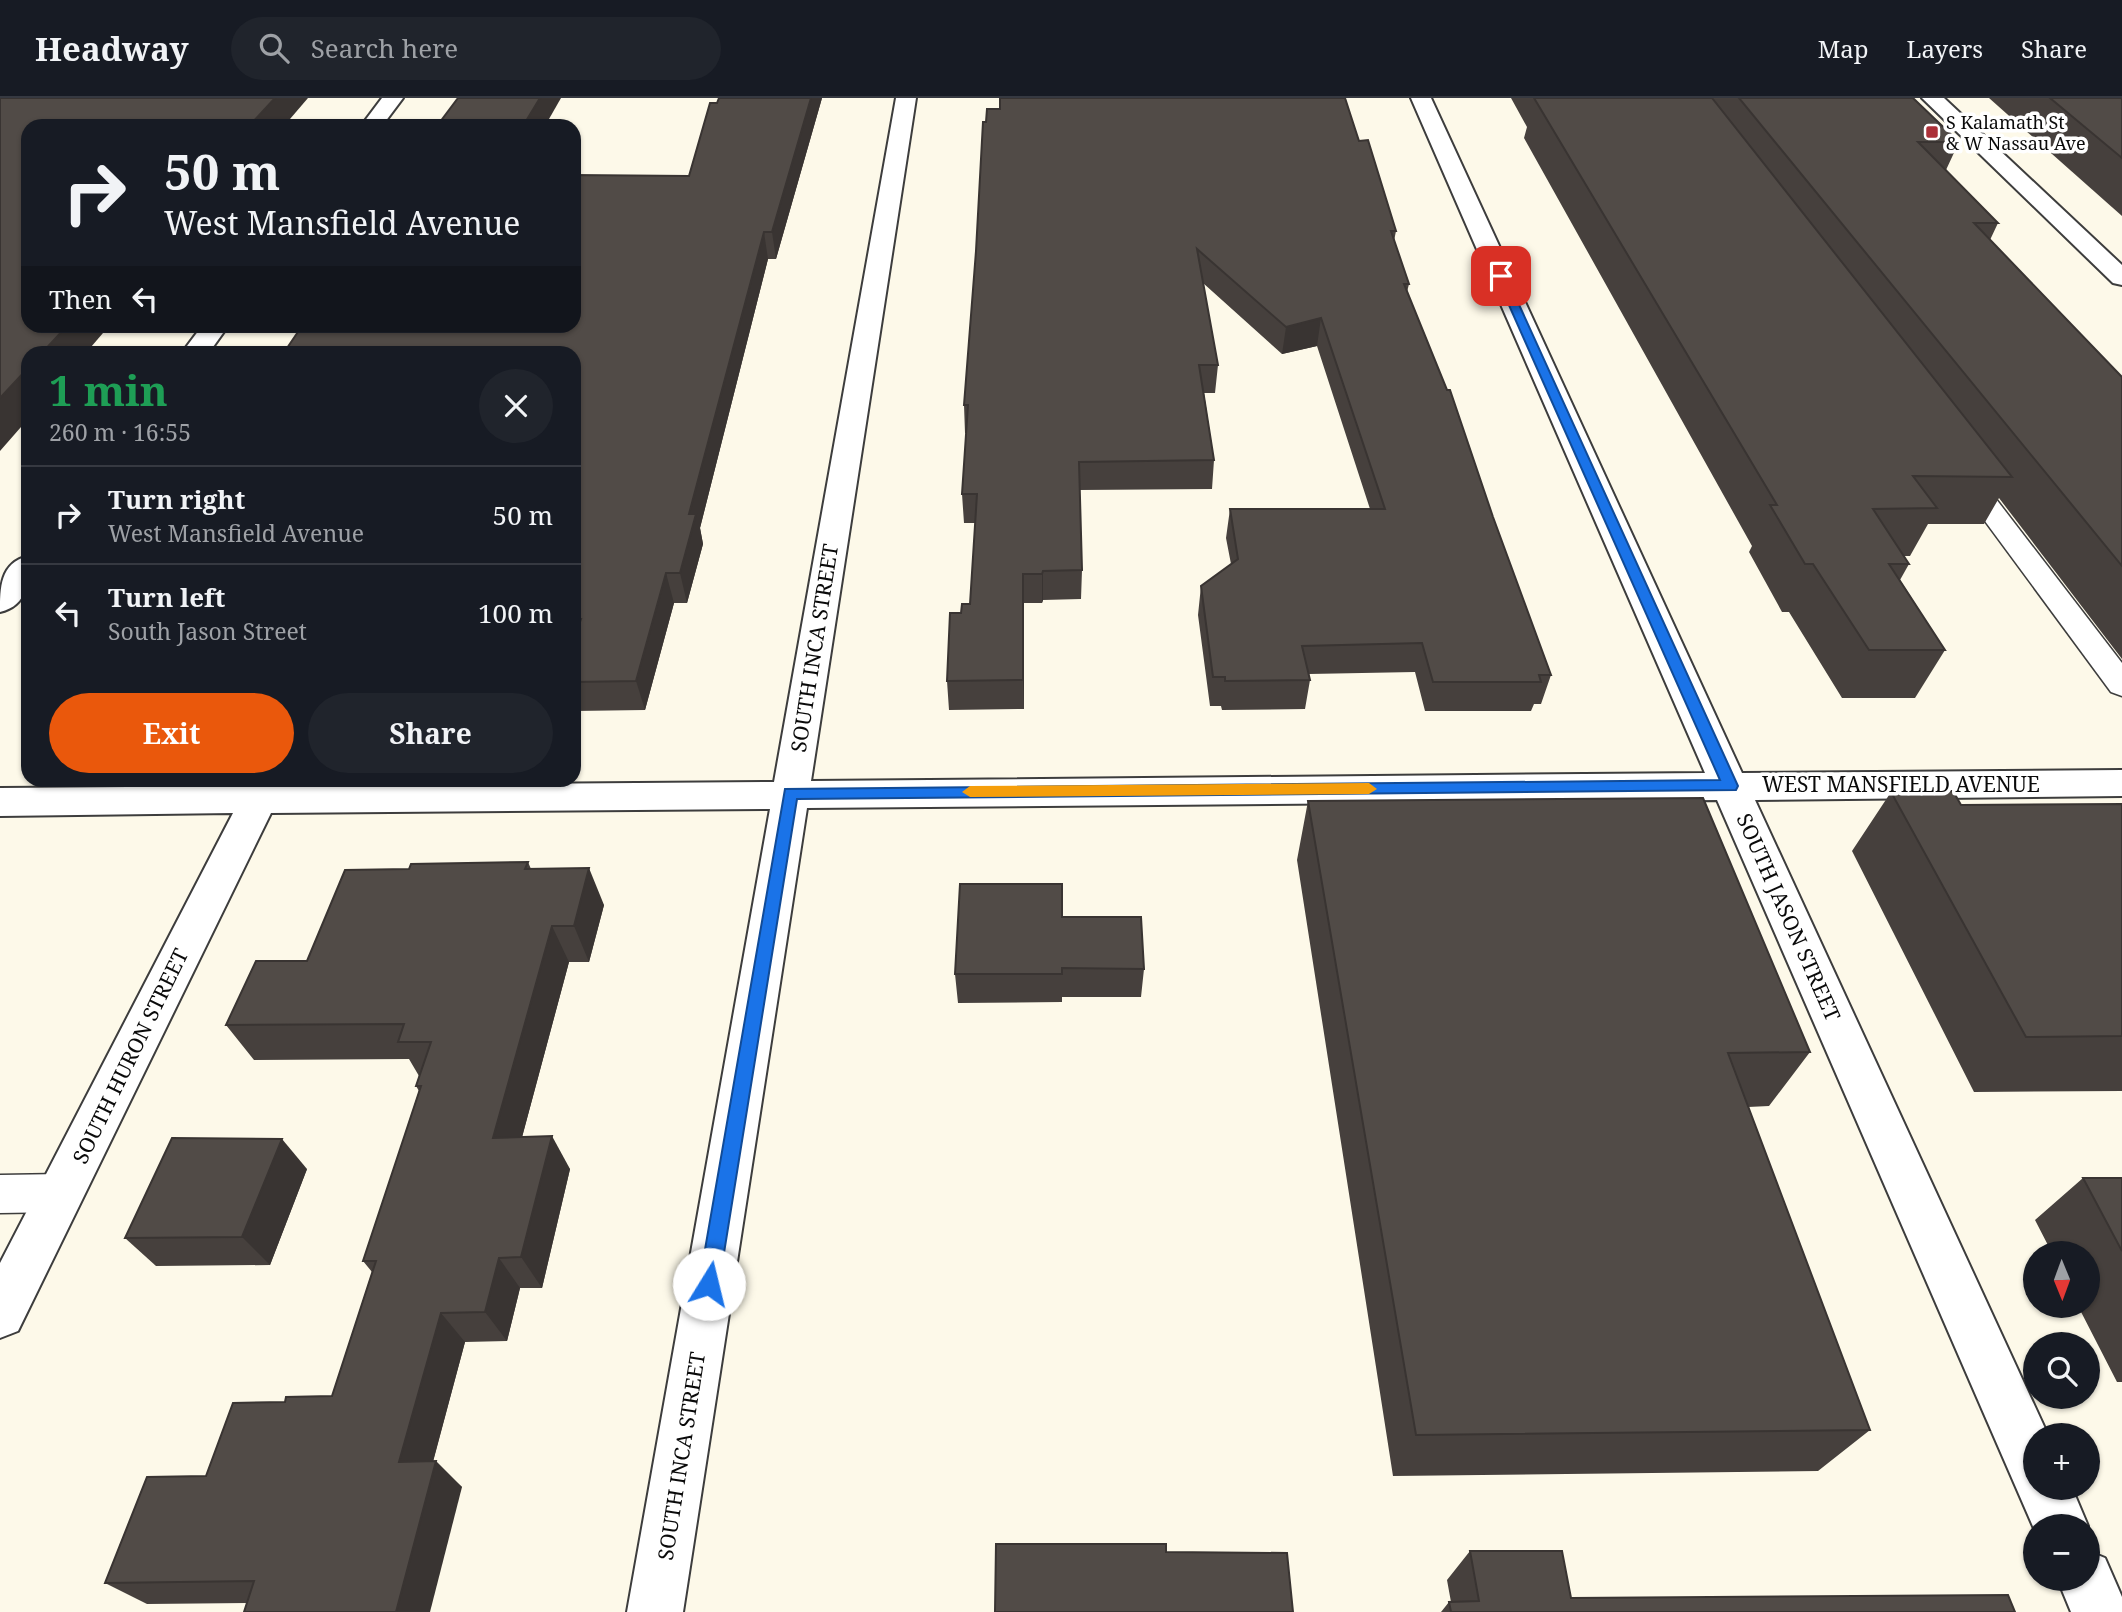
<!DOCTYPE html>
<meta charset="utf-8">
<style>
:root{--surface:#171b24;--page:#20242c;--text:#f1f3f6;--muted:#9ea1a6;--line:#363941;--accent:#ea580c}
body{margin:0;font-family:"Noto Serif",serif;background:var(--page);color:var(--text);height:100vh;display:flex;flex-direction:column;font-size:26px;white-space:nowrap}
*{box-sizing:border-box;margin:0}
p{font-size:23px;color:var(--muted)}
.icon{flex:none;width:38px;height:38px;fill:none;stroke:currentColor;stroke-width:2;stroke-linecap:round;stroke-linejoin:round}
.map{position:relative;flex:1;overflow:hidden}
.side{position:absolute;left:21px;top:248px;width:560px;height:441px;display:flex;flex-direction:column;background:var(--surface);border-radius:21px;box-shadow:0 2px 5px #0004}
.side>*{flex:none}
.hud{position:absolute;left:21px;top:21px;width:560px;height:214px;border-radius:21px;box-shadow:0 2px 5px #0004;background:#171b24;color:var(--text);overflow:hidden}
.needle{width:46px;rotate:179deg}
.controls{position:absolute;left:2023px;top:1143px;display:grid;gap:14px}
.controls a{display:grid;place-items:center;width:77px;height:77px;border-radius:50%;background:var(--surface);box-shadow:0 2px 5px #0004;font-size:35px}
.pin{position:absolute;display:grid;place-items:center;width:60px;height:60px;color:#fff;margin:-30px;border-radius:14px;box-shadow:0 4px 10px #0006}
.me{position:absolute;width:77px;margin:-38px;rotate:9deg;stroke-linejoin:round;filter:drop-shadow(0 0 5px #0008)}
.turn{display:flex;align-items:center;gap:24px;height:147px;padding:0 28px;font-size:32px}
.turn .icon{width:91px;height:91px;stroke-width:2.5}
.turn b{display:block;font-size:49px;line-height:60px}
.then{display:flex;align-items:center;height:66px;padding:0 28px;background:#0003;gap:14px;font-size:26px}
.round{display:grid;place-items:center;flex:none;width:74px;height:74px;border-radius:37px;background:var(--page)}
.head{display:flex;align-items:center;justify-content:space-between;height:119px;padding:0 28px}
h1{font-size:42px;font-weight:700;line-height:52px;color:#1e9e55}
.action{display:flex;gap:14px;margin-top:auto;padding:14px 28px}
.action a{flex:1;height:80px;border-radius:42px;background:var(--accent);color:#fff;font-size:28px;font-weight:700;line-height:80px;text-align:center}
.action a+a{background:var(--page);color:var(--text)}
ul{padding:0;list-style:none}
li{display:flex;align-items:center;gap:21px;height:98px;padding:0 28px;border-top:2px solid var(--line)}
li div{flex:1}
li b{display:block;font-size:26px}
li em{font-style:normal}
header{display:flex;align-items:center;gap:42px;box-sizing:border-box;height:98px;padding:0 35px;background:var(--surface);border-bottom:2px solid var(--line)}
header strong{font-size:33px}
nav{display:flex;gap:38px;margin-inline-start:auto;font-size:24px}
.search{width:490px;height:63px;background:var(--page);display:flex;align-items:center;gap:18px;box-sizing:border-box;padding:0 24px;border-radius:38px;color:var(--muted);font-size:26px}
.map>svg:first-child{display:block}
.lines{fill:none;stroke-linecap:round;stroke-linejoin:round}
.service-casing{stroke:#3d3d3d;stroke-width:3}
.minor-casing{stroke:#3d3d3d;stroke-width:4}
.tertiary-casing{stroke:#3d3d3d;stroke-width:4}
.service{fill:#fff;fill-rule:evenodd}
.minor{fill:#fff;fill-rule:evenodd}
.tertiary{fill:#fff;fill-rule:evenodd}
.wall{fill:#46403d}
.shaded-wall{fill:#393432}
.building{fill:#514b47;stroke:#393432;stroke-width:2}
.route{fill:#1a73e8;stroke:#114b97;stroke-width:2}
.slow{fill:#f59e0b}
.poi-dot{fill:#ab3038;stroke:#fff;stroke-width:2.5}
.labels{text-anchor:middle;dominant-baseline:central;stroke-width:7;stroke-linejoin:round;paint-order:stroke}
.far-poi-label{font-size:18px;fill:#0a0a0a;stroke:#fff;text-anchor:start}
.street-label{font-size:21px;fill:#0a0a0a;stroke:#fff}
</style>
<header>
<strong>Headway</strong>
<div class="search"><svg class="icon" aria-label="search" viewBox="0 0 24 24"><circle cx="10" cy="10" r="6"/><path d="M15 15l6 6"/></svg>Search here</div>
<nav><a>Map</a><a>Layers</a><a>Share</a></nav>
</header>
<div class="map">
<svg width="2122" height="1514" viewBox="0 0 2122 1514">
<rect width="100%" height="100%" fill="#fdf9e9"/>
<g class="lines">
<defs>
<g id="service">
<path d="M1964,369l9,2 149,194v33l-11,-4 -160,-217 4,-6z"/>
<path d="M62,1076l15,5 6,14 -6,14 -15,5 -62,1v-38z"/>
</g>
<g id="minor">
<path d="M382,0h21l-21,28h-21z"/>
<path d="M896,0h20l-105,683 894,-8 -294,-675h20l311,675 380,-3v26l-367,4 293,635h-13v53h37l16,38v1l-53,-1v5l-318,-731 -910,8 -124,804h-56l143,-803 -499,4 -253,518 -18,7v-75l233,-450 -233,3v-28l774,-6z"/>
<path d="M202,228h26l-20,28h-27z"/>
<path d="M28,458c0,25 1,49 -28,56 0,-24 0,-49 28,-56z"/>
<path d="M2088,1453l17,7 17,39v15h-51l-14,-34h31z"/>
</g>
<path id="tertiary" d="M1922,0h22l178,167v20l-9,-2z"/>
</defs>
<use href="#service" class="service-casing"/>
<use href="#minor" class="minor-casing"/>
<use href="#tertiary" class="tertiary-casing"/>
<use href="#service" class="service"/>
<use href="#minor" class="minor"/>
<use href="#tertiary" class="tertiary"/>
</g>
<g class="wall">
<path d="M719,0h103l-46,161h-8l-68,269 3,16 -16,59h-13l-29,107 -71,1v-357l115,-178z"/>
<path d="M1511,0h402l46,44 -13,28 52,53 -8,17 132,137v282l-123,-161 -15,26h-56l-18,32h-6l5,8 -9,16 45,70 -30,48h-73l-53,-86h-7l-33,-60 3,-6 -228,-408 3,-11z"/>
<path d="M1989,0h133v118z"/>
<path d="M1359,43l37,90 -2,10 15,43 -2,8 144,383 -10,29h-7l-3,7h-106l-10,-39 -106,2 1,6 -5,29 -83,1 -1,-4h-11l-12,-91 3,-29 30,-22 -5,-26 4,-29h140l-53,-163 -35,8 -79,-71 15,82 -3,28h-11l10,67 -2,29 -133,1 3,80 -1,29 -38,1 -1,3h-18v106l-75,1 -2,-29 14,-68 9,-9 5,-81h-11l-2,-29 4,-61h-1l-1,-28z"/>
<path d="M1891,694l70,13 161,-1v287l-148,1 -122,-241z"/>
<path d="M1308,703l502,251 -41,54 -21,1 122,323 -52,41 -425,5 -96,-616z"/>
<path d="M528,764l3,7 73,36 -15,57h-20l-47,175 48,32 -28,119h-22l-13,53 -42,1 -32,120 29,25 -215,116 -100,1 -42,-21 101,-107 79,-74 47,-6 40,-124 -9,-11 56,-170 -3,-5 3,-10 -10,-17 -155,1 -28,-35 81,-64 102,-92z"/>
<path d="M1062,819l82,52 -3,28h-79v5l-104,1 -3,-29z"/>
<path d="M307,1071l-37,96 -114,1 -31,-28z"/>
<path d="M2083,1080h39v204h-5l-39,-76h10v-53h-36l-17,-33z"/>
<path d="M1470,1453l101,47 444,14h-574l8,-10h2l-4,-22z"/>
</g>
<g class="shaded-wall">
<path d="M275,0h33l-24,28h-35z"/>
<path d="M540,0h21l-16,28h-22z"/>
<path d="M811,0h11l-46,161 -4,-27z"/>
<path d="M764,134l4,27 -68,269 3,16 -16,59 -7,-30 9,-59z"/>
<path d="M1321,220l-4,28 -35,8 4,-27z"/>
<path d="M67,228h42l-24,28h-44z"/>
<path d="M28,270v51l-28,32v-53z"/>
<path d="M1043,473v29l-1,3v-29z"/>
<path d="M666,475l8,30 -29,107 -9,-29z"/>
<path d="M1023,476l1,29v106l-1,-29z"/>
<path d="M589,770l15,37 -15,57 -15,-36z"/>
<path d="M552,828l17,36 -56,209 -20,-33z"/>
<path d="M552,1038l18,33 -28,119 -21,-31z"/>
<path d="M282,1041l25,30 -37,96 -28,-28z"/>
<path d="M499,1160l21,30 -13,53 -22,-29z"/>
<path d="M441,1215l24,29 -39,145 -27,-25z"/>
<path d="M436,1363l26,26 -32,125h-34z"/>
</g>
<g class="building">
<path d="M0,0h275l-26,28h-221v200h39l-26,28h-13v14l-28,30z"/>
<path d="M458,0h82l-17,28h-86z"/>
<path d="M719,0h92l-39,134h-8l-75,282h7l-16,59h-14l-30,108 -62,1v-43l7,-20h-7v-265h-291l19,-28h272v-151l115,1 21,-73h7z"/>
<path d="M1000,0h345l14,43 9,-1 28,91h-5l18,53h-5l43,106h3l43,127 58,158h-12l2,7h-108l-11,-39 -120,3 8,34 -85,1v-4h-12l-12,-91 37,-27 -8,-50h155l-64,-191 -35,9 -89,-78 21,116h-19l15,95 -135,2 3,108 -39,1 -1,3h-19v106l-76,1 3,-68h11l1,-9h8l7,-110h-15l6,-89h-4l12,-154 7,-129h3l1,-13h13z"/>
<path d="M1534,0h178l300,379 -99,-1 24,32 -64,1 36,55h-20l56,86h-76l-56,-86h-8l-35,-59h7z"/>
<path d="M1739,0h174l46,44h-41l80,81h-24l148,154v189z"/>
<path d="M2050,0h72v60z"/>
<path d="M1953,693l8,14 161,-1v232l-96,1 -135,-245z"/>
<path d="M1703,700l107,254 -82,1 142,377 -454,5 -108,-634z"/>
<path d="M528,764l-3,7 64,-1 -15,58h-22l-59,212 59,-2 -31,121 -22,1 -14,54 -44,1 -42,149 37,-1 -40,151h-152l10,-31 -149,2 42,-106 59,-1 27,-73 52,-1 1,-5 46,-1 44,-135h-13l58,-175h-5l15,-44h-33l6,-18 -178,1 30,-64h51l38,-91 64,-1 2,-5z"/>
<path d="M960,786h102v33h79l3,52 -82,-1v6h-107z"/>
<path d="M172,1040l110,1 -40,98 -117,1z"/>
<path d="M2083,1080h39v73z"/>
<path d="M996,1446h170v8l121,1 6,59h-298z"/>
<path d="M1470,1453h92l9,47 437,-3 7,17h-564l-2,-10 30,-1z"/>
</g>
<path class="route" d="M1501,175l5,3 232,510 -2,4 -939,9 -78,485 -3,7 -7,3 -7,-3 -3,-7 86,-495 935,-9 -224,-504z"/>
<path class="slow" d="M1369,685l8,6 -8,5 -399,3 -8,-5 8,-6z"/>
<rect class="poi-dot" x="1925" y="27" width="14" height="14" rx="3.5"/>
<g class="labels">
<g class="far-poi-label">
<text x="1946" y="24">S Kalamath St<tspan x="1946" dy="21">&amp; W Nassau Ave</tspan></text>
</g>
<g class="street-label">
<text transform="translate(814 550) rotate(-81)">SOUTH INCA STREET</text>
<text x="1901" y="686">WEST MANSFIELD AVENUE</text>
<text transform="translate(1789 819) rotate(66)">SOUTH JASON STREET</text>
<text transform="translate(130 958) rotate(-64)">SOUTH HURON STREET</text>
<text transform="translate(681 1358) rotate(-81)">SOUTH INCA STREET</text>
</g>
</g>
</svg>
<div class="controls">
<a><svg class="needle" viewBox="-14 -14 28 28"><path d="M0-13l5 13h-10z" fill="#e53935"/><path d="M0 13l5-13h-10z" fill="#9ea1a6"/></svg></a>
<a><svg class="icon" aria-label="search" viewBox="0 0 24 24"><circle cx="10" cy="10" r="6"/><path d="M15 15l6 6"/></svg></a>
<a>+</a>
<a>−</a>
</div>
<div class="pin" style="left:1501px;top:178px;background:#d93025"><svg class="icon" aria-label="arrive" viewBox="0 0 24 24"><path d="M6 21V4h12l-3 4 3 4H6"/></svg></div>
<svg class="me" style="left:709px;top:1186px" viewBox="-20 -20 40 40"><circle r="19" fill="#fff"/><path d="M0-13L10 11 0 6-10 11z" fill="#1a73e8"/></svg>
<div class="hud">
<div class="turn"><svg class="icon" aria-label="right" viewBox="0 0 24 24"><path d="M7 20v-9h11M14 6l5 5-5 5"/></svg><div><b>50 m</b>West Mansfield Avenue</div></div>
<div class="then">Then<svg class="icon" aria-label="left" viewBox="0 0 24 24"><path d="M17 20v-9H6M10 6l-5 5 5 5"/></svg></div>
</div>
<section class="side">
<div class="head"><div><h1>1 min</h1><p>260 m · 16:55</p></div><a class="round"><svg class="icon" aria-label="close" viewBox="0 0 24 24"><path d="M6 6l12 12M18 6L6 18"/></svg></a></div>
<ul>
<li><svg class="icon" aria-label="right" viewBox="0 0 24 24"><path d="M7 20v-9h11M14 6l5 5-5 5"/></svg><div><b>Turn right</b><p>West Mansfield Avenue</p></div><em>50 m</em></li>
<li><svg class="icon" aria-label="left" viewBox="0 0 24 24"><path d="M17 20v-9H6M10 6l-5 5 5 5"/></svg><div><b>Turn left</b><p>South Jason Street</p></div><em>100 m</em></li>
</ul>
<div class="action"><a>Exit</a><a>Share</a></div>
</section>
</div>
